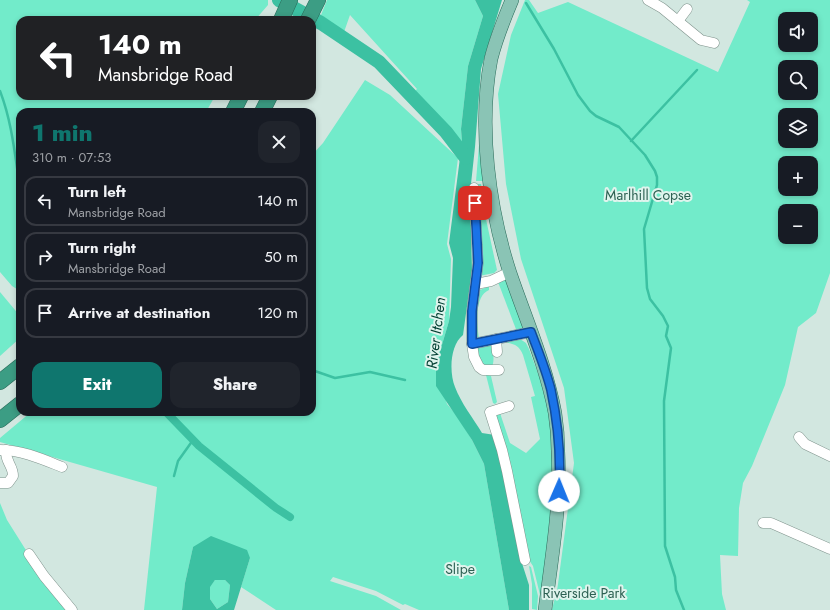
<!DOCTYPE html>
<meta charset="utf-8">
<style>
:root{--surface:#171b24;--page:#20242c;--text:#f1f3f6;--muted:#9ea1a6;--line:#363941;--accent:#0f766e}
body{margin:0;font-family:Jost,sans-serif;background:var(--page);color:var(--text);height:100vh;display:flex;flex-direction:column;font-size:15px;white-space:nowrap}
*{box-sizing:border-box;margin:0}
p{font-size:13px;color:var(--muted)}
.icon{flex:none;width:22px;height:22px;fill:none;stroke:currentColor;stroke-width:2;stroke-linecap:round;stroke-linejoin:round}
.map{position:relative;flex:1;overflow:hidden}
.panel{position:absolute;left:16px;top:108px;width:300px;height:308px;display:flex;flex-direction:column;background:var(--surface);border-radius:12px;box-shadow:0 2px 6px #0003}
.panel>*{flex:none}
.top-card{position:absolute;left:16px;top:16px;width:300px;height:84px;border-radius:12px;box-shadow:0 2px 6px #0003;background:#202124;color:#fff;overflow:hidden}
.fabs{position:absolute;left:778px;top:12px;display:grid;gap:8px}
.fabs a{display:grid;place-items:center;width:40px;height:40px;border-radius:8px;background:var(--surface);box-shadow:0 2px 6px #0003;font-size:20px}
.pin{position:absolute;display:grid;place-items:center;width:34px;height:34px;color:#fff;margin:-17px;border-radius:8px;box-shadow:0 2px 6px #0006}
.me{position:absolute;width:44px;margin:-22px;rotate:1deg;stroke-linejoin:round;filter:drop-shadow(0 0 3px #0008)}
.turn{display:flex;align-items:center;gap:14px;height:84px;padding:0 16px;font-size:18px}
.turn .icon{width:52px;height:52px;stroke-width:2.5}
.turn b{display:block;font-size:28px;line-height:34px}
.round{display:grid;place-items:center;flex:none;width:42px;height:42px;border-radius:12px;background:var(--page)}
.overview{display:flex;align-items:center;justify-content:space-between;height:68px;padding:0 16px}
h1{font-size:24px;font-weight:800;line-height:30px;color:var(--accent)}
.action{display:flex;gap:8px;margin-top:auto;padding:8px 16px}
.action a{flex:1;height:46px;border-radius:12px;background:var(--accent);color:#fff;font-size:16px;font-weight:800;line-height:46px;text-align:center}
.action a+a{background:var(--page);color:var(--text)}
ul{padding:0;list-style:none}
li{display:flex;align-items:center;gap:12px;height:50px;margin:0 8px 6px;padding:0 8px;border:2px solid var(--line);border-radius:12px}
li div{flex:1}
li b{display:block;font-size:15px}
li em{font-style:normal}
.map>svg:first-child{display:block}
.green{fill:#72ebca;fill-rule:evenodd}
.water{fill:#3cc1a2;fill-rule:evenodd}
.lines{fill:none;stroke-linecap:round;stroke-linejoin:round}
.stream{stroke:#3cc1a2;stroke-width:2.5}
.canal{stroke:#3cc1a2;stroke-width:8}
.river{stroke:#3cc1a2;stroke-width:14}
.minor-casing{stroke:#7f938c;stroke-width:11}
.major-casing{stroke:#2a6b5a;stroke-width:14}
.highway-casing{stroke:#2a6b5a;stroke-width:16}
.minor{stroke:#fff;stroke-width:10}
.major{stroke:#8ac4b5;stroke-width:13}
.highway{stroke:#3c9d84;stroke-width:15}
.route-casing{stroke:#114b97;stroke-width:10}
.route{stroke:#1a73e8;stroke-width:7}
.labels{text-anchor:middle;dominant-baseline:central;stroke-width:4;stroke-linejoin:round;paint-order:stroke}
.park-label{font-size:14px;fill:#2c6052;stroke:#dff4ed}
.water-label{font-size:15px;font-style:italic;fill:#013e31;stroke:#dff4ed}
</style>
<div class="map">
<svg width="830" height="610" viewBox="0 0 830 610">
<rect width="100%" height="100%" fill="#d2e7e0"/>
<g class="green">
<path d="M0,0h268v5l-13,15h-235v76h195l-9,16h-186v179l-8,-5 -12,-14z"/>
<path d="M327,0h148l8,16 -15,50 -7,63 1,13 -1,1 -5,-8 -43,-42 4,-4 -67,-74 -6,17 -23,-17z"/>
<path d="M525,0h4l9,13 30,-11 150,70 32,-70 -3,-2h83v273l-14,40 -18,14 -13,58 -33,81 -9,17 -4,25 -1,48 -18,-1 2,39 4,16h-174c2,-10 5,-17 6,-26l16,-121 -10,-75 -43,-129 -15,-75 -8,-90 13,-59zM785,19h26v26h-26zM785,67h26v26h-26zM785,115h26v26h-26zM785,163h26v26h-26zM785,211h26v26h-26z"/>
<path d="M365,80l25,15 68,63 -11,86 4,15 -2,62 -13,44 11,39 11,13 14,23 12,24 25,146h-90l-14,-6 -2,1 -27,-14 -43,-14 -3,4 46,15 25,14h-125l-35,-23 9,-29 -57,-11 -8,36 -3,27h-38l13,-123 -157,-45v-4l31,-26h281v-257l11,-12z"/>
<path d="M479,145l2,3 3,33h-8z"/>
<path d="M476,184h5l3,26 13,60 -3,3 -15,3z"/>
<path d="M506,279l19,50 -8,3 -19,-50z"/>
<path d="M489,286v4c-15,6 -12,35 -10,48l-5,1 4,-48z"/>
<path d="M0,292l20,24v22l-20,18z"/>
<path d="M520,339l6,4 3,6 13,35 10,39 2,56 -3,50 -10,66h-1l-7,-29 -6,-9 -31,-139v-5h4l10,30 16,10 14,-14 -9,-42 4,-1 -12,-41c-4,-10 -9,-11 -19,-13z"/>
<path d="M491,345c2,6 4,15 1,22 -14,-3 -13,-8 -17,-21z"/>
<path d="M486,375l5,1 6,26 -2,2 -2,-1z"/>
<path d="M0,503l7,17 44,70 20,20h-71z"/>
<path d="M529,566l2,1 7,29 -1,14 -5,-1v-25z"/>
<path d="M215,580h10l5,5 -2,17 -11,7 -7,-10v-13z"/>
</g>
<g class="water">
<path d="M475,0h27l-21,69 -6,78 -5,46 2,77 -9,65c-13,10 -14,37 -8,52 6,16 18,31 27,46l13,2 25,122 9,28v25h-20l-25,-146 -12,-24 -36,-54v-21l13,-44 2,-14 2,-49 -4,-15 13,-101 -1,-13 7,-63 15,-50z"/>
<path d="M211,536l36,14 3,8 -16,52h-52l3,-27 8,-36zM215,580h10l5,5 -2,17 -11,7 -7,-10v-12z"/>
</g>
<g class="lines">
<g class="stream">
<path d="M526,3l28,46 24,46 12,16 6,5 23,11 26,28 10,16 2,6v8l-13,44 3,59 3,11 13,17 5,10 -2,10 5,12 -7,53 1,145 10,31 1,13 8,20"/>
<path d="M0,91c12,31 15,65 20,97"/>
<path d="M631,141l66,-71"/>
<path d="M312,370l23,8 35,-6 35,8"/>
<path d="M174,476l4,-15 15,-21"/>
</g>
<path class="canal" d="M166,412l33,34 77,62 14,9"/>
<path class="river" d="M279,0l42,23 58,39 67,70 20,26"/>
<defs>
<g id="minor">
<path d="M648,0l14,8 39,32 13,3"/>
<path d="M678,21l9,-12"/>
<path d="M474,188l4,75 -6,48v33l2,13 5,10 4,3h16"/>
<path d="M476,284l15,-3 19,-9"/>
<path d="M496,339l1,13"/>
<path d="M472,344l59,-12"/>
<path d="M509,406l-19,6 12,38 5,21 18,89"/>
<path d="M799,437l6,7 25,12"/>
<path d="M0,450c22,0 42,9 62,17"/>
<path d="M0,483h8l5,-7c0,-11 -8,-14 -7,-26"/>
<path d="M763,523h8l59,26"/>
<path d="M29,554l15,22 28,34"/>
</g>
<path id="major" d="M512,0c-8,19 -16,39 -21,59 -13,68 -2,149 19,214 16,47 36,92 45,140 2,13 3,26 3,38 3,55 -6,104 -13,159"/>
<g id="highway">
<path d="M281,20l9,-20"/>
<path d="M308,20l10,-20"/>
<path d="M233,112l8,-16"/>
<path d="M262,112l8,-16"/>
<path d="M0,382l20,-16"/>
<path d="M0,420l20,-16"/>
</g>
</defs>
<use href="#minor" class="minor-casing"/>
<use href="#major" class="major-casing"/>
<use href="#highway" class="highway-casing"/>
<use href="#minor" class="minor"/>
<use href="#major" class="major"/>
<use href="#highway" class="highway"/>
</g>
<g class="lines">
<defs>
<path id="route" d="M475,203l3,60 -6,48v33l59,-12c7,19 15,38 20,58 7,33 10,68 8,101"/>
</defs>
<use href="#route" class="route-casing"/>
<use href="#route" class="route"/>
</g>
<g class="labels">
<g class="park-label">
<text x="648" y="195">Marlhill Copse</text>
<text x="460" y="569">Slipe</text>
<text x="584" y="593">Riverside Park</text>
</g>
<g class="water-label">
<text transform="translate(436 333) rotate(-83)">River Itchen</text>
</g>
</g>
</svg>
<div class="fabs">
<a><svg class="icon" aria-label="sound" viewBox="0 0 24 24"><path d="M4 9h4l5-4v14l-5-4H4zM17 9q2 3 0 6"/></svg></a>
<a><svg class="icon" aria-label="search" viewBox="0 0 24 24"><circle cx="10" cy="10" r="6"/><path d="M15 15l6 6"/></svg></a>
<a><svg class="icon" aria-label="layers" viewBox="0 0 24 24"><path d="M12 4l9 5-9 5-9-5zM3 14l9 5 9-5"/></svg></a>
<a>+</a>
<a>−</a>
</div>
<div class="pin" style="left:475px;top:203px;background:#d93025"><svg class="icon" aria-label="arrive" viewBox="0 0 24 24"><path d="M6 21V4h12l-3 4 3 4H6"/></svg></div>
<svg class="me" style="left:559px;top:491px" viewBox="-20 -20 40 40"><circle r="19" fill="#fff"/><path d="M0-13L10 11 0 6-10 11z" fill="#1a73e8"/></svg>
<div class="top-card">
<div class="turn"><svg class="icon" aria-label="left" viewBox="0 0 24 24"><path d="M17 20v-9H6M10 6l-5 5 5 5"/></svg><div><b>140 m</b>Mansbridge Road</div></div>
</div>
<section class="panel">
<div class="overview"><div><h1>1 min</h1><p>310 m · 07:53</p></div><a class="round"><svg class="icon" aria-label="close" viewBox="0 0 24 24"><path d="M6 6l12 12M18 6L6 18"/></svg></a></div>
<ul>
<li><svg class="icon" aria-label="left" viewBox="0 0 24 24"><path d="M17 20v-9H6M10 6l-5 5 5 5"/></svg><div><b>Turn left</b><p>Mansbridge Road</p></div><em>140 m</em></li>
<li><svg class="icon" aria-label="right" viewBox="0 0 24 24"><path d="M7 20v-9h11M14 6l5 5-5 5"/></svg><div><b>Turn right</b><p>Mansbridge Road</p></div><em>50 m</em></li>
<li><svg class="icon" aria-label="arrive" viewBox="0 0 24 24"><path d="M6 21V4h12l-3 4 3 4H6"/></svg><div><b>Arrive at destination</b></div><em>120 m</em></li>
</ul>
<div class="action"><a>Exit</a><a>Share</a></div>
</section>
</div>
